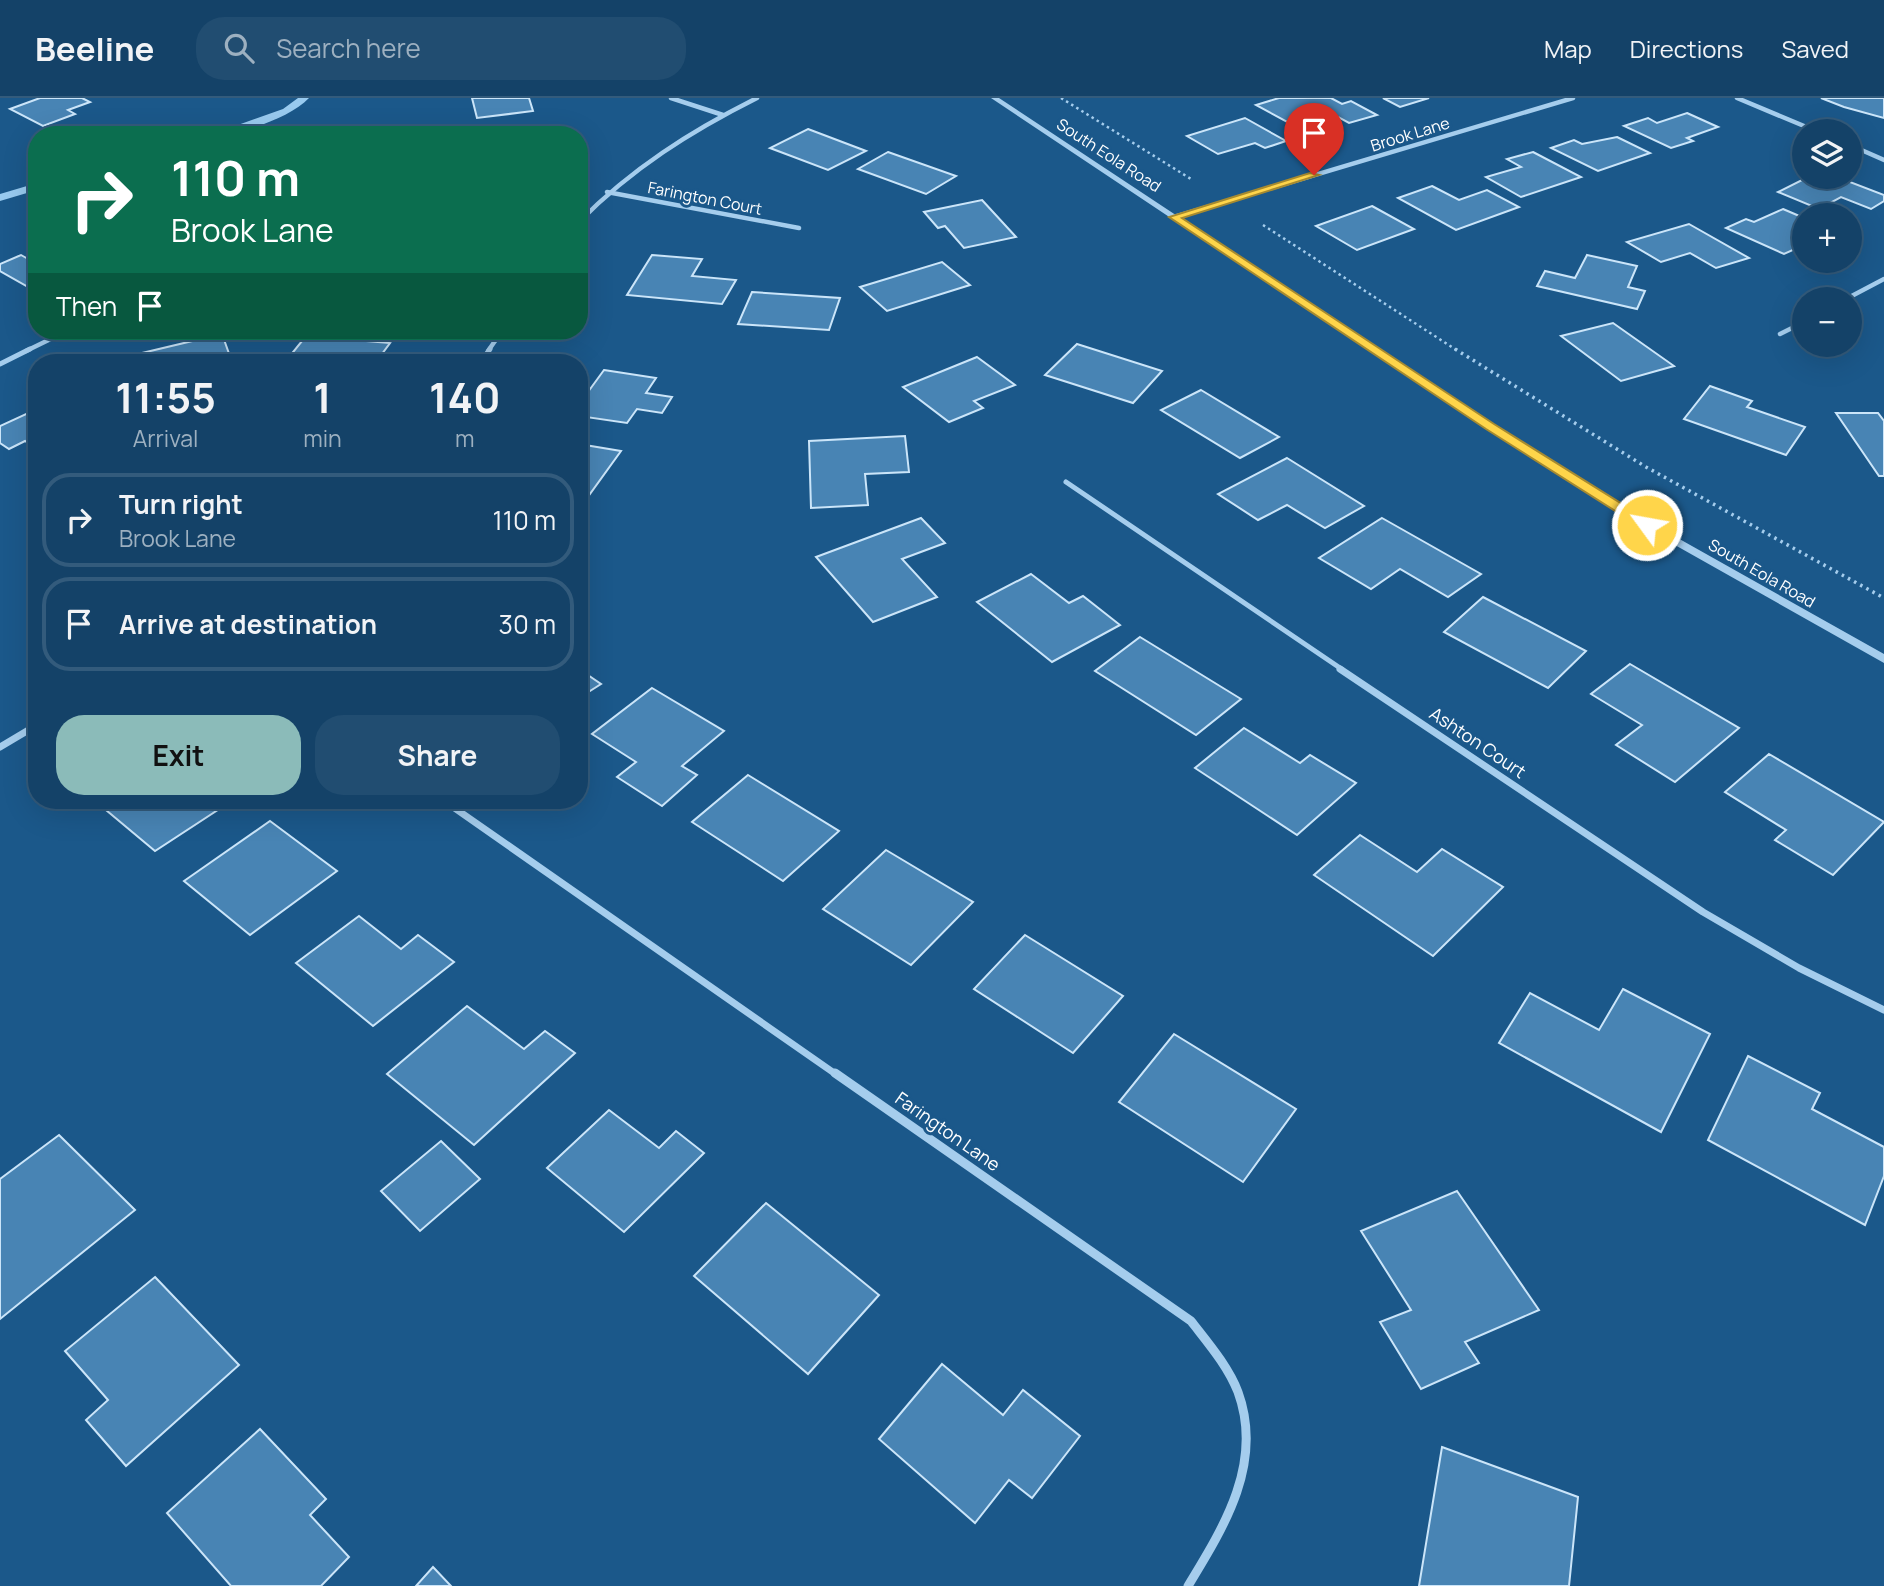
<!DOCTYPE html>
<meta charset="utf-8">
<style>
:root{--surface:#144268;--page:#214d71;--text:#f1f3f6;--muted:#9db0c0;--line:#335b7c;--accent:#8bbbb9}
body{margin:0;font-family:Manrope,sans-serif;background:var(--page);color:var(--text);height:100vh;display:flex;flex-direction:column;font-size:26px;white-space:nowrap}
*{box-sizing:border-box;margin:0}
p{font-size:23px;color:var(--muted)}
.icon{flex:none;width:38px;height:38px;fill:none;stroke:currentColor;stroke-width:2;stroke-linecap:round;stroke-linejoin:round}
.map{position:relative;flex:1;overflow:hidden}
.details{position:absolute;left:28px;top:256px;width:560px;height:455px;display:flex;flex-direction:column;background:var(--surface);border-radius:28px;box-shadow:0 7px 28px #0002,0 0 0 2px var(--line)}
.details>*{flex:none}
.banner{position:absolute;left:28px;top:28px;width:560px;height:214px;border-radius:28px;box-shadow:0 7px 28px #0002,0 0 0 2px var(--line);background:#0b6e4f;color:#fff;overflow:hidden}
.fabs{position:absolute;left:1792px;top:21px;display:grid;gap:14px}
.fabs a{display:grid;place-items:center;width:70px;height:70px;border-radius:50%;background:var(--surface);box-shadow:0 7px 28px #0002,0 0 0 2px var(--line);font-size:35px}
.pin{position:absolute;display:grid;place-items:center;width:60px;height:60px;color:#fff;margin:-72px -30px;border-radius:50% 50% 50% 0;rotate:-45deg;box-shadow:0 0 7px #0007}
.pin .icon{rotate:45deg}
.me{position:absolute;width:77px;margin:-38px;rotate:302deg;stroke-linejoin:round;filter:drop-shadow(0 0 5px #0008)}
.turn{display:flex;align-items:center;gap:24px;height:147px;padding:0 28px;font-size:32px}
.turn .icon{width:91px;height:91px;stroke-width:2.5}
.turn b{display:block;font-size:49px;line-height:60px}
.then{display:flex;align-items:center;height:66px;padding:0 28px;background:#0003;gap:14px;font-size:26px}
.eta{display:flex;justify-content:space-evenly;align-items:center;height:119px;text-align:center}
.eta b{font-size:42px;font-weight:700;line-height:49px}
.primary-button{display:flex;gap:14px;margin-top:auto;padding:14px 28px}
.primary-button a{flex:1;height:80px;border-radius:28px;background:var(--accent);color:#111;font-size:28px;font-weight:700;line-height:80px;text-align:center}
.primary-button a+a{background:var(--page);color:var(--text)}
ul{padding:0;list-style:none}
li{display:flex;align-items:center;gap:21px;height:94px;margin:0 14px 10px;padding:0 14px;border:4px solid var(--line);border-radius:28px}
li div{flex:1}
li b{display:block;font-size:26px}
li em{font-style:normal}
header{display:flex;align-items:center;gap:42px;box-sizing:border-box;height:98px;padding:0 35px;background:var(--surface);border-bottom:2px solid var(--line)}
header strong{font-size:33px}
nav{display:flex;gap:38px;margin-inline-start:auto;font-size:24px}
.search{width:490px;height:63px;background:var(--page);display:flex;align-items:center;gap:18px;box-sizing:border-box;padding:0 24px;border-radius:28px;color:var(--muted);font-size:26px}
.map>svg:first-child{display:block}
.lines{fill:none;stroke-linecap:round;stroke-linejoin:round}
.stream{fill:#98caef;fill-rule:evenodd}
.building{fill:#4884b4;stroke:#cbe5f9;stroke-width:2}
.path-far1{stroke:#a5cded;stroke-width:2.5;stroke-dasharray:2.5 3.5;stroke-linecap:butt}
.path{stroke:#a5cded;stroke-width:3.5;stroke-dasharray:2.5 4.5;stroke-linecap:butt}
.minor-far3{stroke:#a5cded;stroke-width:4.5}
.minor-far2{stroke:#a5cded;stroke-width:5}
.minor-far1{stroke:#a5cded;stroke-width:7}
.minor{stroke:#a5cded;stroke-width:9}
.tertiary{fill:#a5cded;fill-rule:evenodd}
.route{fill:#ffd54a;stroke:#a68a30;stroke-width:2}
.labels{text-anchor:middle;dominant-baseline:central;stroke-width:6;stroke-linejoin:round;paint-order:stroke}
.far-street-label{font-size:16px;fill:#fff;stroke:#1b588a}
.street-label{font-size:18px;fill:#fff;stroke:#1b588a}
</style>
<header>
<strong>Beeline</strong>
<div class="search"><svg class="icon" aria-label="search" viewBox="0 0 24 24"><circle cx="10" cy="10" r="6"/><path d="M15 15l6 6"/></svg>Search here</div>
<nav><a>Map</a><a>Directions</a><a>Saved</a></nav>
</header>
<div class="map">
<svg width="1884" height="1488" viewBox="0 0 1884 1488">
<rect width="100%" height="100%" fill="#1b588a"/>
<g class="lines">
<g class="stream">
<path d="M298,0h11c-20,21 -70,37 -99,37l73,-26z"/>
<path d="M37,85v7l-37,11v-7z"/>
</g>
</g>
<g class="building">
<path d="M40,0h42l8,4 -22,8 7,4 -32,12 -33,-17z"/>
<path d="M472,0h57l4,13 -56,7z"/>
<path d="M1279,0h52l11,6 9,-3 26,14 -28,8 -22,-12 -38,12 -33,-18z"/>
<path d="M1383,0h46l-29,9z"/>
<path d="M1821,0h63v20l-40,-11z"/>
<path d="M1687,15l31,14 -31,11 6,3 -22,7 -47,-22 24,-8 9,5z"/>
<path d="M1245,20l41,23 -21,7 -10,-5 -37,11 -31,-18z"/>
<path d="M519,27l12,10h-48z"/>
<path d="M808,31l58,22 -38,19 -58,-22z"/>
<path d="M1617,39l33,16 -52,18 -47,-23 23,-8 8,4z"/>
<path d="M888,54l68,24 -30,18 -68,-25z"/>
<path d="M1533,54l48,25 -60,20 -35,-20 35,-10 -14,-8z"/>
<path d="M1808,79h29l47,18v6l-13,8 -30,-12 -22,12 -41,-17z"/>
<path d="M1432,88l27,14 28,-10 32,17 -63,23 -58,-32z"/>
<path d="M982,102l34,37 -52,11 -19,-22 -7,2 -14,-16z"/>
<path d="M1372,108l42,23 -57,21 -41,-24z"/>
<path d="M1783,111l21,9v15l-10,5 10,7 -20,9 -58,-26 20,-9 8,3z"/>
<path d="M1689,126l60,34 -33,10 -26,-15 -29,9 -34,-20z"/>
<path d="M21,157l16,9v28l-37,-21v-7z"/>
<path d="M652,157l50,4 -10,17 44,4 -14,24 -95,-9z"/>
<path d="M1587,157l50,11 -9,21 17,4 -8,18 -100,-23 8,-15 30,7z"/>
<path d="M942,164l28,23 -83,26 -27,-24z"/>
<path d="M752,194l88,6 -11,32 -91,-6z"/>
<path d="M1613,225l61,43 -53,15 -60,-45z"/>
<path d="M222,236l10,28h-87l-3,-9z"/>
<path d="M306,238l84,7 -14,19h-91z"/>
<path d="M1077,246l85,27 -29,32 -88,-28z"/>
<path d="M977,259l38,28 -41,16 9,7 -34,14 -46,-35z"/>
<path d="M604,272l52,8 -10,15 26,4 -10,16 -25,-4 -10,14 -48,-7v-20h6z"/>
<path d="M1710,288l42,15 -5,6 58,20 -19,28 -102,-36z"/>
<path d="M1201,292l78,47 -39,21 -79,-48z"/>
<path d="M1836,315h42l6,8v55h-5z"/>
<path d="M26,316l11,6v29l-12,-8 -16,8 -9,-6v-17z"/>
<path d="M905,338l4,36 -44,2 3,31 -57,3 -2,-67z"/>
<path d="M579,346l42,7 -34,47 -8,-2z"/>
<path d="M1287,360l77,48 -39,22 -38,-23 -29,15 -40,-26z"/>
<path d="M921,420l24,25 -43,16 35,38 -64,25 -57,-65z"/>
<path d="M1382,420l99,56 -33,23 -48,-28 -29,20 -52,-31z"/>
<path d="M1031,476l38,29 14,-7 37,29 -68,37 -75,-60z"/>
<path d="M1483,499l103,54 -38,37 -104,-56z"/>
<path d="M1140,539l101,62 -45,36 -101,-64z"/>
<path d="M1630,566l109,64 -64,54 -59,-37 26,-20 -51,-31z"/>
<path d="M579,571l22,15 -22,14z"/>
<path d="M652,590l72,43 -42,35 15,9 -35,31 -45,-29 19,-15 -44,-28z"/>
<path d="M1244,630l56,35 10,-8 46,28 -59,52 -102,-67z"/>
<path d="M1769,656l115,68 -51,53 -58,-35 11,-10 -61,-38z"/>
<path d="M748,677l91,56 -56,50 -91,-59z"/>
<path d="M94,702h139l-78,51z"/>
<path d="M270,723l67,50 -87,64 -66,-54z"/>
<path d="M1360,737l57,37 25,-23 61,38 -70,69 -119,-81z"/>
<path d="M886,752l87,52 -62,63 -88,-56z"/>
<path d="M359,818l42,33 17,-14 36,27 -81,64 -77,-63z"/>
<path d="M1025,837l98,61 -50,57 -99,-64z"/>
<path d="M1623,891l87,45 -49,98 -162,-89 31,-50 69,37z"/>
<path d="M467,908l57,43 21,-18 30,22 -101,92 -87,-71z"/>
<path d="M1174,936l122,75 -53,73 -124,-80z"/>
<path d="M1748,958l72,37 -8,16 72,38v29l-19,49 -157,-85z"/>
<path d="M609,1012l50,38 17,-17 28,22 -80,79 -77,-64z"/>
<path d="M59,1037l76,75 -135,109v-140z"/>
<path d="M441,1043l39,38 -60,52 -39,-40z"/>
<path d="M1457,1093l82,119 -74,32 14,21 -58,26 -41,-67 31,-12 -50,-79z"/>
<path d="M766,1105l113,92 -71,79 -114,-98z"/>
<path d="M155,1179l84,88 -113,101 -40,-46 22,-20 -43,-49z"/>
<path d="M942,1266l61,51 20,-25 57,46 -48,62 -23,-18 -34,43 -96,-84z"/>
<path d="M260,1331l66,70 -16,16 39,42 -28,29h-90l-64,-73z"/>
<path d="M1442,1349l136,50 -9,89h-150z"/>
<path d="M433,1469l18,19h-35z"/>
</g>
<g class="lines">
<g class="path-far1">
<path d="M1061,0l130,81"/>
<path d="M1263,127l195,126"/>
</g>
<path class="path" d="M1455,251l191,118 238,131"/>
<g class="minor-far3">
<path d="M671,0l52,17"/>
<path d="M1737,0l79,33"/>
<path d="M1850,47l34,15"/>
<path d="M607,94l192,36"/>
<path d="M1174,119l399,-119"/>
<path d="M579,124c52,-53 112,-91 178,-124"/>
<path d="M1846,201l38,-20"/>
<path d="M1780,236l24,-12"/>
<path d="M26,253l41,-20"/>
<path d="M488,253l14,-20"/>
</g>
<g class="minor-far2">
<path d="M481,264l9,-13"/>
<path d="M0,266l30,-15"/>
<path d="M1066,384l277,188"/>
</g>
<g class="minor-far1">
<path d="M1340,571l363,243 96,56 85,42"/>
<path d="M0,649l37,-22"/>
<path d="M443,702l394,275"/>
</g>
<path class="minor" d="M835,975l356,248c17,22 37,45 47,71 26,71 -14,135 -50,194"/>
<path class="tertiary" d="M991,0h8l494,327 158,98 233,131v9l-241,-136 -156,-98z"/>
</g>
<path class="route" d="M1310,75l9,2 -137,43 312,206 157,98v6h-9l-156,-99 -317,-212z"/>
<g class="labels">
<g class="far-street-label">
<text transform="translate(1410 36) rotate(-17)">Brook Lane</text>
<text transform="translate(1109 57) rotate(33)">South Eola Road</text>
<text transform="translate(705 100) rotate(11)">Farington Court</text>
<text transform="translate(1762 475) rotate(30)">South Eola Road</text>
</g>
<g class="street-label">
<text transform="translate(1478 644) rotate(34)">Ashton Court</text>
<text transform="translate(948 1033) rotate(35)">Farington Lane</text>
</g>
</g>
</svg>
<div class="fabs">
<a><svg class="icon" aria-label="layers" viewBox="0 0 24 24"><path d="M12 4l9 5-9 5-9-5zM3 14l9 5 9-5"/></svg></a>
<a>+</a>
<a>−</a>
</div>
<div class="pin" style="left:1314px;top:77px;background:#d93025"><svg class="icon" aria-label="arrive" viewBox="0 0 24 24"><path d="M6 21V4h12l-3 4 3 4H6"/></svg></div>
<svg class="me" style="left:1647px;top:427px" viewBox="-20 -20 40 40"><circle r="17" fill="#ffd54a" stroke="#fff" stroke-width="3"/><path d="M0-11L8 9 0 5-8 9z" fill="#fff"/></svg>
<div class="banner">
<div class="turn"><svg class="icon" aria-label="right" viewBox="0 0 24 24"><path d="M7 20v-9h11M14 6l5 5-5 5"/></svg><div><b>110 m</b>Brook Lane</div></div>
<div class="then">Then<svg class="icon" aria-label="arrive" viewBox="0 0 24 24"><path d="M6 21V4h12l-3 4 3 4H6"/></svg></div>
</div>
<section class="details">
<div class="eta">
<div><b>11:55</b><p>Arrival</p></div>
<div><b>1</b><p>min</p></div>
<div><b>140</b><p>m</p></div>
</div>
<ul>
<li><svg class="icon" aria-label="right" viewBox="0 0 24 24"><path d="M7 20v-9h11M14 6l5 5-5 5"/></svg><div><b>Turn right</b><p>Brook Lane</p></div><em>110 m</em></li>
<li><svg class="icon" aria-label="arrive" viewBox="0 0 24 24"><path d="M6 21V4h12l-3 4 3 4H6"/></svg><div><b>Arrive at destination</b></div><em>30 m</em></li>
</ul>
<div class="primary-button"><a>Exit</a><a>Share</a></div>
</section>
</div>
